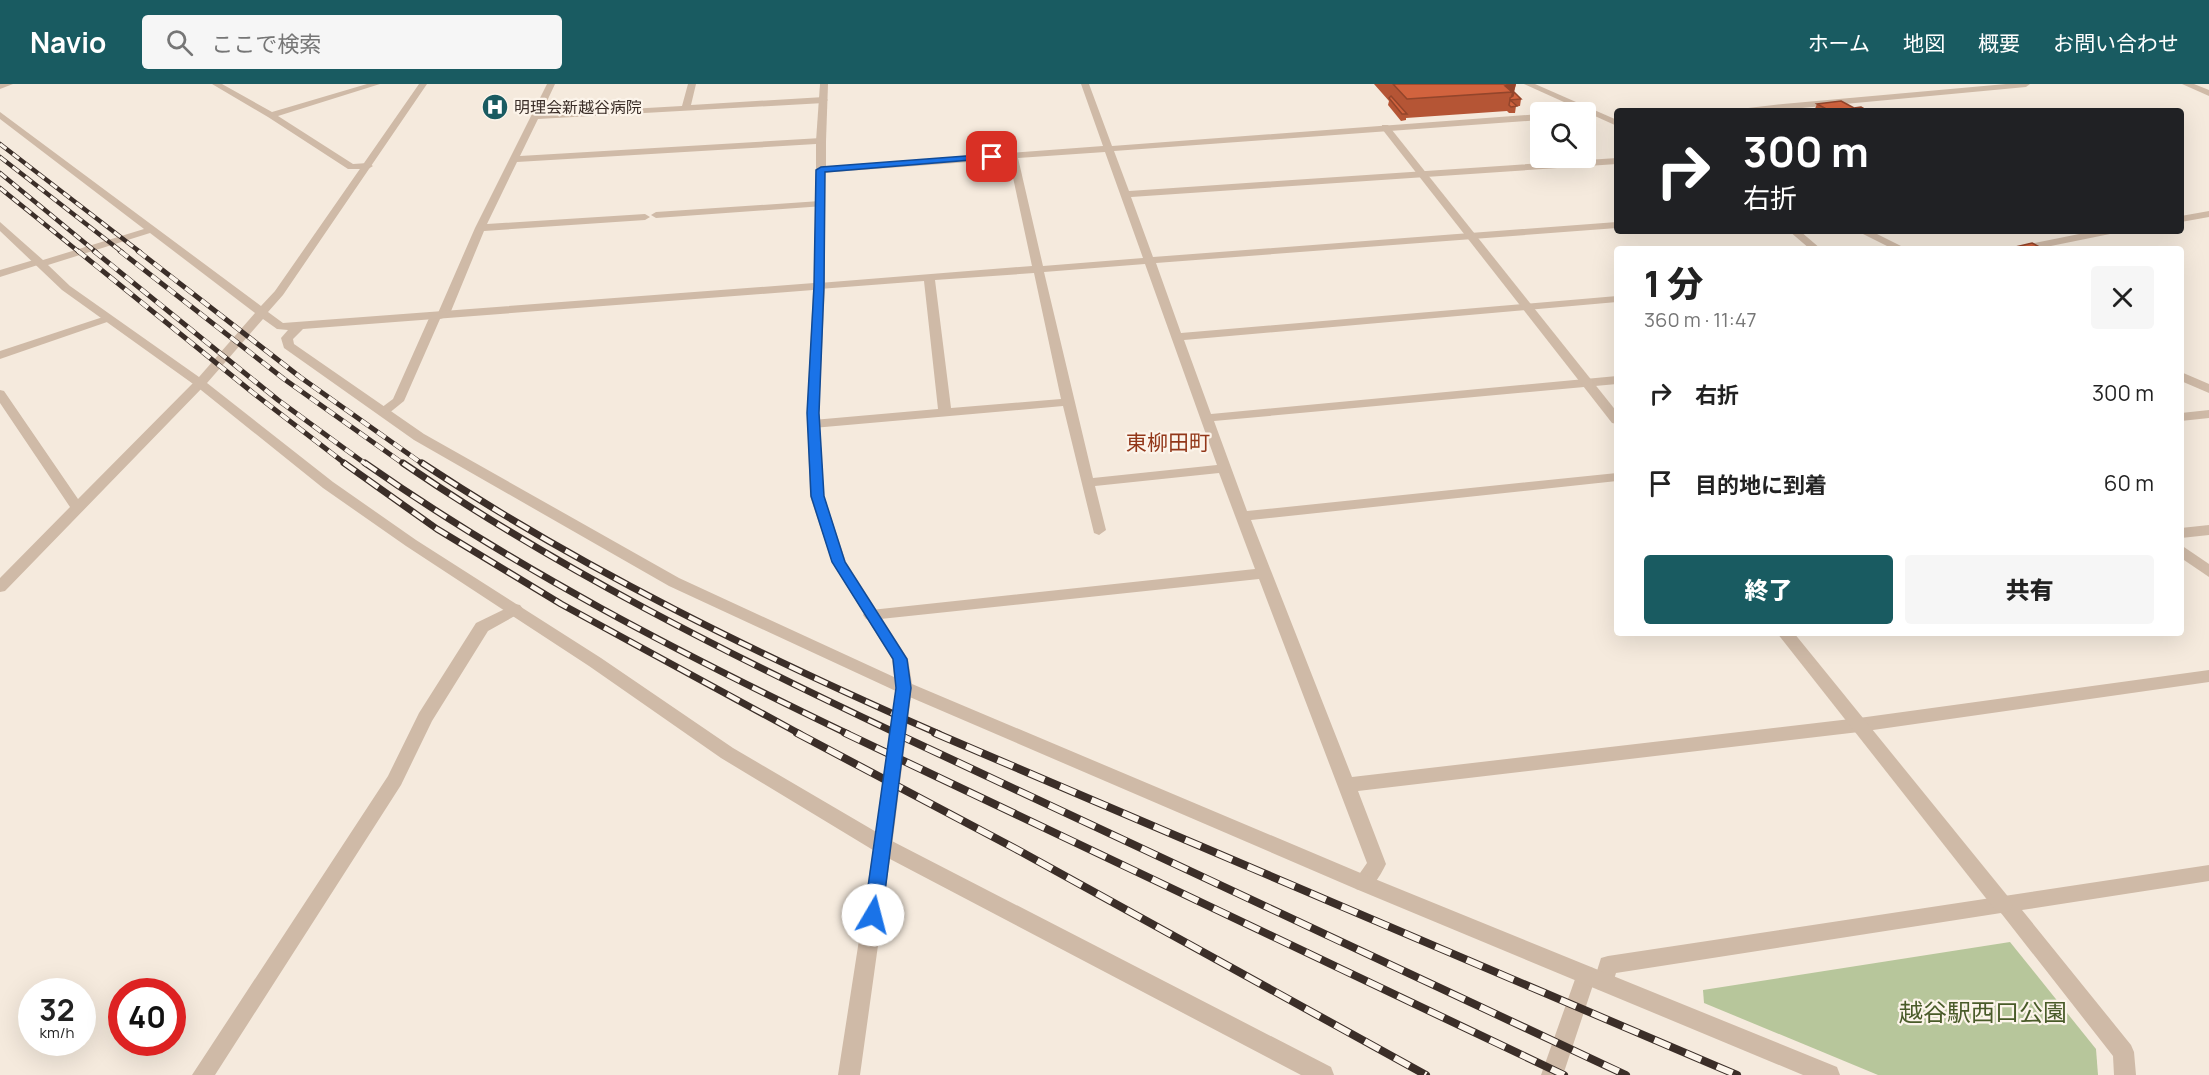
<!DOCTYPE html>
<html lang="ja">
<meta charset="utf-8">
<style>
:root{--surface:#fff;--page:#f6f6f6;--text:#222;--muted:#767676;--accent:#195b61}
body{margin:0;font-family:Manrope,"Noto Sans JP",sans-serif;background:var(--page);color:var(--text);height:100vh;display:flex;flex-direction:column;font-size:22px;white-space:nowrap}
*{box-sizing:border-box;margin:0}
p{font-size:20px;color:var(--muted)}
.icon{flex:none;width:33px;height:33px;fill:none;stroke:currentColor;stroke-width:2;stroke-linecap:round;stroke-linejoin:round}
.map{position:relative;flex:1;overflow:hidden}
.details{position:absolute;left:1614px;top:162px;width:570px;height:390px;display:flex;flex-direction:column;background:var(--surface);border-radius:6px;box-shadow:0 6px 24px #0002}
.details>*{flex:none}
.guide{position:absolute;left:1614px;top:24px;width:570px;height:126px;border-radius:6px;box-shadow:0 6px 24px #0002;background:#202124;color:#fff;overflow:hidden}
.tools{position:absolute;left:1530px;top:18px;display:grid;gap:12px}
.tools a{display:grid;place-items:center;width:66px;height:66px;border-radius:6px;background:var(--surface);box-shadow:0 6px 24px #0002;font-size:30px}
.speed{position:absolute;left:18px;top:894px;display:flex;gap:12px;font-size:30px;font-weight:700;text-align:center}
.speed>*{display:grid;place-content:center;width:78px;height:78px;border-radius:50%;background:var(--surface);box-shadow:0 6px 24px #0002;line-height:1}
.speed small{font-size:15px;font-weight:400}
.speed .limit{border:9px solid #d22;background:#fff;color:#111}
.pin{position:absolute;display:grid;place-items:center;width:51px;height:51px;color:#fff;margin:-26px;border-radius:12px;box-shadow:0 3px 9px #0006}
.me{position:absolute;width:66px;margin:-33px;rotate:8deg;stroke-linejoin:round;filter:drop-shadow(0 0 4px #0008)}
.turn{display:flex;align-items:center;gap:21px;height:126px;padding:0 30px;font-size:27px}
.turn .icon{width:78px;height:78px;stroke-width:2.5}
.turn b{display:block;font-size:42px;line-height:51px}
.round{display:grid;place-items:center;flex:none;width:63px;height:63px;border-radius:6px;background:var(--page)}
.summary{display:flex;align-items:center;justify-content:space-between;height:102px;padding:0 30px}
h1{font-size:36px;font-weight:800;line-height:45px}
.cta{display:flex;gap:12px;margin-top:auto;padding:12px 30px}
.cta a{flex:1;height:69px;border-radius:6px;background:var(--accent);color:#fff;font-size:24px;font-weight:800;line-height:69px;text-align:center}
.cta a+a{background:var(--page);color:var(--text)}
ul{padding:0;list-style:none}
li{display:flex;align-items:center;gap:18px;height:90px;padding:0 30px}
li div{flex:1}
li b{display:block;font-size:22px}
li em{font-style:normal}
header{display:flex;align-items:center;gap:36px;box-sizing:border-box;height:84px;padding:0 30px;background:var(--accent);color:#fff}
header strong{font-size:28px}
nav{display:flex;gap:33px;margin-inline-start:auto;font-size:21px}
.search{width:420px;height:54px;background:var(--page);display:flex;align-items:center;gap:15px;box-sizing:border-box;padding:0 21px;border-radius:6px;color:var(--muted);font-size:22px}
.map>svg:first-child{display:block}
.green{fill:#b7c69b}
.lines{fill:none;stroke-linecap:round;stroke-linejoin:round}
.minor{fill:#cfbaa7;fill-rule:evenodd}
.tertiary{fill:#cfbaa7;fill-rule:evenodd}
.rail-far3-casing{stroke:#3b2e28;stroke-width:4.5}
.rail-far2-casing{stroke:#3b2e28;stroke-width:5}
.rail-far1-casing{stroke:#3b2e28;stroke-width:7}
.rail-casing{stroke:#3b2e28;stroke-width:8}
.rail-far3{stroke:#fcf4ea;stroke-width:3;stroke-dasharray:8;stroke-linecap:butt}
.rail-far2{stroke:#fcf4ea;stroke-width:4;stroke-dasharray:10;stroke-linecap:butt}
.rail-far1{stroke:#fcf4ea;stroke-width:4.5;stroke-dasharray:14;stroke-linecap:butt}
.rail{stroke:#fcf4ea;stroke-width:6;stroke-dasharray:17;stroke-linecap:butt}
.wall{fill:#b55535}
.shaded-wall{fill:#93452b}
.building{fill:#d2633e;stroke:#93452b;stroke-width:1.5}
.route{fill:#1a73e8;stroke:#114b97;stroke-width:1.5}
.labels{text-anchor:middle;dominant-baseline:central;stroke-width:4.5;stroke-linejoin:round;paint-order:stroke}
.far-poi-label{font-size:16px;fill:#3b2e28;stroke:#fcf4ea;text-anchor:start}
.neighbourhood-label{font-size:21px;fill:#923719;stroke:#fcf4ea}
.near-park-label{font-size:24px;fill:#495b29;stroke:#fcf4ea}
</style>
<header>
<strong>Navio</strong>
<div class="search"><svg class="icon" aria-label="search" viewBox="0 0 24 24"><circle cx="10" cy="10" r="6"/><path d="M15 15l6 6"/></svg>ここで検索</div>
<nav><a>ホーム</a><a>地図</a><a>概要</a><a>お問い合わせ</a></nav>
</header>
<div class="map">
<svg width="2209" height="991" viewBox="0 0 2209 991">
<rect width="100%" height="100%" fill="#f5eadd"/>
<path class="green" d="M2010,858l86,107 2,26h-220l-174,-72 -1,-13z"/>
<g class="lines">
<g class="minor">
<path d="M0,0h13l-13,5z"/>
<path d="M212,0h10l50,28 95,-28h13l-102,32 75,48 15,-1 5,3 -5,3h-20l-80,-52z"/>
<path d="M547,0h8l-14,30 141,-8 6,-22h8l-5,21 133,-8 4,3 -4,3 -286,16 -18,37 301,-18 5,3v26l277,-21 -22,-62h8l23,62 428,-32v6l-426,31 15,40 488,-33v6l-486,33 22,60 464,-35v6l-461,35 25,70 436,-37v6l-433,38 27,74 406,-38v8l-403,37 33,90 370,-38v8l-366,39 101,257 507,-59 350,-48v12l-350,50 -501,59 28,73c-6,12 -15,30 -30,25l-3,-6 14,-20 -108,-284 -388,41 -5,-1 -3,-4 3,-4 5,-1 384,-41 -36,-96 -124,13 11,44 -7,5 -5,-2 -31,-127 -250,22 -6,-4 6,-4 125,-11 -14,-128 -105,8 -6,-3 6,-3 213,-17 -23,-107 -188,14 -5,-3v-26l-299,18 -30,62 158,-10 5,3 -5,3 -161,11 -35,85 -9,3 -36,82 -16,13h-10l-1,-3 16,-12 37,-83 8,-3 37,-85zM1105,68l38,106 -100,8 -25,-108zM1145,180l72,201 -124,13 -49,-206zM1034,189l27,126 -110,9 -16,-128z"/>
<path d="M2182,0h12l15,6v6z"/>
<path d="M820,117l4,1v4l-168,12 -5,-3 5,-3z"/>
<path d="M2209,127v6l-28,5v-6z"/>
<path d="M2094,147h21l-5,3 -74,15h-21l5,-3z"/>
<path d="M37,175l4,1v4l-41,13v-7z"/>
<path d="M106,232l6,3 -2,2 -110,38v-8z"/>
<path d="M200,295l6,4 -2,3 -199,205 -5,1v-14l70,-71 -70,-104v-13l4,1 74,108 118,-119z"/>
<path d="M2209,326v8l-28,3v-8z"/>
<path d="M2209,441v10l-28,3v-10z"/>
<path d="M2181,461l28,19v13l-28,-19z"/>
<path d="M515,520l5,1 3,4 -3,4 -32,18 -56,90 -31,64 -186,290h-23l196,-299 31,-63 57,-90z"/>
<path d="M904,598l6,2 2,4 -20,158 -2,6 -7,2 -7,-2 -2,-6 22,-158 2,-4z"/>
<path d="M2209,781v16l-187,29 109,135 3,7 2,23h-22l-1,-19 -112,-143 -385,60 -5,16 -7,2 -7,-2 -3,-7 -31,93h-22l38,-107 7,-2 7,2 3,6 5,-16 7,-2z"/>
</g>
<g class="tertiary">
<path d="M419,0h8l-144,211 -15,17 15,11 531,-40 2,-113 8,-2 1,118 -6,127 5,83 22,66 62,97 4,25 458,193 467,190 3,8h-37l-447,-186 -458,-197 -229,-106 -255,-146 -130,-92 -3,-10 7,-8 -11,-1 -14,-10 -56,64 126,99 83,58 185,118 132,90 157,92 441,227 3,8h-33l-411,-216 -30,216h-22l35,-225 -152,-92 -132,-92 -183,-120 -83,-58 -127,-102 -134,-96 -62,-59v-9l43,38 101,-31 -144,-110v-7l261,194 14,-15zM150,149l105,80 -56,64 -129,-91 -22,-21zM813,206l-6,123 3,83 22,66 60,97 2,18 -215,-99 -255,-144 -130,-90 -1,-5 10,-10z"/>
<path d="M820,0h8l-2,57 -5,3 -5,-3z"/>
<path d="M1524,0h11l82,36v6z"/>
<path d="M2006,0h24l-4,3 -256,24h-26l4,-3 35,-4z"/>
<path d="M1382,41h6l229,287v12l-5,-1 -230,-294z"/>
<path d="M1789,147h11l21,18h-11z"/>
<path d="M1857,147h14l36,18h-14z"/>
<path d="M2181,288l28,12v9l-28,-12z"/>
<path d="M1777,549h17l216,266 3,6 -3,6 -7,3 -7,-3z"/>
</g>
<defs>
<g id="rail-far3">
<path d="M0,60l140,108"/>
<path d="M0,73l122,95"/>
<path d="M0,89l96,79"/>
<path d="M0,104l79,64"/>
</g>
<g id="rail-far2">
<path d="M78,167l174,141 95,73"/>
<path d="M94,167l184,149 89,65"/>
<path d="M120,167l164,128 121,86"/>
<path d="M138,167l162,126 124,88"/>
</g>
<g id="rail-far1">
<path d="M344,379l93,66 124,75 239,130"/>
<path d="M365,379c151,106 317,191 483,271"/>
<path d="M403,379c155,106 325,191 495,271"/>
<path d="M422,379c162,107 339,193 517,271"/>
</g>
<g id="rail">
<path d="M797,649l219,116 410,226"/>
<path d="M845,649l719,342"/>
<path d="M895,649l731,342"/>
<path d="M935,649l802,342"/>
</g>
</defs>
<use href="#rail-far3" class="rail-far3-casing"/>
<use href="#rail-far2" class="rail-far2-casing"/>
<use href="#rail-far1" class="rail-far1-casing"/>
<use href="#rail" class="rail-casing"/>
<use href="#rail-far3" class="rail-far3"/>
<use href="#rail-far2" class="rail-far2"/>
<use href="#rail-far1" class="rail-far1"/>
<use href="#rail" class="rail"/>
</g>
<g class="wall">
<path d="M1374,0h142l-2,8 7,7 -1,7h-4l-1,7h-6l-2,-2 -101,7v2l-5,1 -13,-16 1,-4z"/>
<path d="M1817,20l37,4 14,3h-54z"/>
</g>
<path class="shaded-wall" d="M1513,0h3l-4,15 -2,1 2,-8 -7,-6z"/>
<g class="building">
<path d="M1393,0h120l-8,2 7,6 -105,7z"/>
<path d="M1514,8l7,7 -11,1v-2l3,-2z"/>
<path d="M1391,12l16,18h-5l-13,-16z"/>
<path d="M1510,16l7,6 -6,1 -2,-2z"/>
<path d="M1841,17l13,7 7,-1 7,4h-38l-13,-7z"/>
<path d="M2032,159l11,6h-36z"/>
</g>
<path class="route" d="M992,70l3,1v3l-170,14 -1,114 -5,127 5,83 21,66 62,97 4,29 -29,227 -3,5 -6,3 -6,-3 -3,-5 32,-227 -3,-29 -61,-97 -21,-66 -4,-83 7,-127 2,-116 5,-3z"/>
<defs>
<symbol id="hospital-disc" viewBox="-11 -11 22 22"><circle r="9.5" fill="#195b61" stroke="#fcf4ea"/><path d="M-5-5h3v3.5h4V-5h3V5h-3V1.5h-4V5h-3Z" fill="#fff"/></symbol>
</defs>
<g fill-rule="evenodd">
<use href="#hospital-disc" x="480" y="8" width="30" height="30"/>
</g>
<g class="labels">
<g class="far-poi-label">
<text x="514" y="23">明理会新越谷病院</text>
</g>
<g class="neighbourhood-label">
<text x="1168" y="358">東柳田町</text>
</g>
<g class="near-park-label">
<text x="1983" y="927">越谷駅西口公園</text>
</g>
</g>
</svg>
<div class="tools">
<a><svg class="icon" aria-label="search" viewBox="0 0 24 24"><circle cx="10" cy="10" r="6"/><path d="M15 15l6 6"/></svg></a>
</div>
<div class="speed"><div>32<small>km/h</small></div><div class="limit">40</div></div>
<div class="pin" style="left:992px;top:73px;background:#d93025"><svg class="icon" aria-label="arrive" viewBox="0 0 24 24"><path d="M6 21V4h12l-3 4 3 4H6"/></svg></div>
<svg class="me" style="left:873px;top:831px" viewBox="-20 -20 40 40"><circle r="19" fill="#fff"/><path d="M0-13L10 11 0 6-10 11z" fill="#1a73e8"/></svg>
<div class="guide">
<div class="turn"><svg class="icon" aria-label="right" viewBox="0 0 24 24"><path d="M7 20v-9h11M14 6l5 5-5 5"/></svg><div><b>300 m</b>右折</div></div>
</div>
<section class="details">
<div class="summary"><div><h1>1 分</h1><p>360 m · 11:47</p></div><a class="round"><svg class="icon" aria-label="close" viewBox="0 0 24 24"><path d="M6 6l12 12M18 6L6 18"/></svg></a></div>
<ul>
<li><svg class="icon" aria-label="right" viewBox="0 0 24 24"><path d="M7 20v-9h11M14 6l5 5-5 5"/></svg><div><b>右折</b></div><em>300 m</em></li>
<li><svg class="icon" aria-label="arrive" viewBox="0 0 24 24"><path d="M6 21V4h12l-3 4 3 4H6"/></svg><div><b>目的地に到着</b></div><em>60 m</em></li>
</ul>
<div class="cta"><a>終了</a><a>共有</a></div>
</section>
</div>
